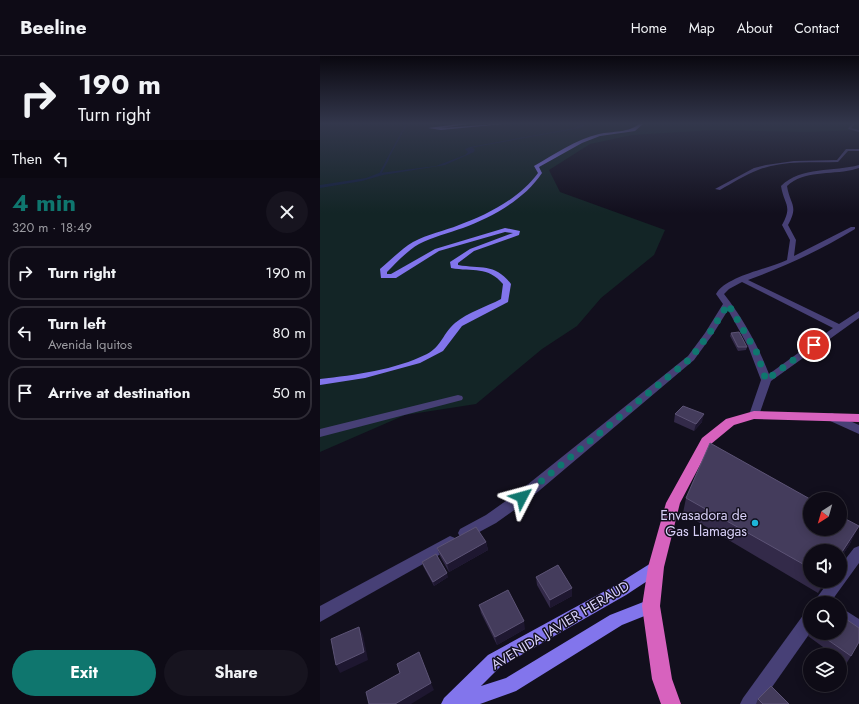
<!DOCTYPE html>
<meta charset="utf-8">
<style>
:root{--surface:#0e0b16;--page:#17141f;--text:#f1f3f6;--muted:#9b9ba1;--line:#2e2b35;--accent:#0f766e}
body{margin:0;font-family:Jost,sans-serif;background:var(--page);color:var(--text);height:100vh;display:flex;flex-direction:column;font-size:15px;white-space:nowrap}
*{box-sizing:border-box;margin:0}
p{font-size:13px;color:var(--muted)}
.icon{flex:none;width:22px;height:22px;fill:none;stroke:currentColor;stroke-width:2;stroke-linecap:round;stroke-linejoin:round}
.map{position:relative;flex:1;overflow:hidden}
.sheet{display:flex;flex-direction:column;background:var(--surface);width:320px}
.sheet>*{flex:none}
.hud{background:#0e0b16;color:var(--text);overflow:hidden}
.needle{width:26px;rotate:217deg}
.fabs{position:absolute;left:483px;top:436px;display:grid;gap:8px}
.fabs a{display:grid;place-items:center;width:44px;height:44px;border-radius:50%;background:var(--surface);box-shadow:0 2px 10px #0003,0 0 0 1px var(--line);font-size:20px}
.pin{position:absolute;display:grid;place-items:center;width:34px;height:34px;color:#fff;margin:-17px;border:2px solid #fff;border-radius:50%;box-shadow:0 1px 4px #0007}
.me{position:absolute;width:44px;margin:-22px;rotate:51deg;stroke-linejoin:round;filter:drop-shadow(0 0 3px #0008)}
.turn{display:flex;align-items:center;gap:14px;height:84px;padding:0 12px;font-size:18px}
.turn .icon{width:52px;height:52px;stroke-width:2.5}
.turn b{display:block;font-size:28px;line-height:34px}
.then{display:flex;align-items:center;height:38px;padding:0 12px;background:#0003;gap:8px;font-size:15px}
.round{display:grid;place-items:center;flex:none;width:42px;height:42px;border-radius:21px;background:var(--page)}
.headline{display:flex;align-items:center;justify-content:space-between;height:68px;padding:0 12px}
h1{font-size:24px;font-weight:700;line-height:30px;color:var(--accent)}
.primary-button{display:flex;gap:8px;margin-top:auto;padding:8px 12px}
.primary-button a{flex:1;height:46px;border-radius:24px;background:var(--accent);color:#fff;font-size:16px;font-weight:700;line-height:46px;text-align:center}
.primary-button a+a{background:var(--page);color:var(--text)}
ul{padding:0;list-style:none}
li{display:flex;align-items:center;gap:12px;height:54px;margin:0 8px 6px;padding:0 4px;border:2px solid var(--line);border-radius:16px}
li div{flex:1}
li b{display:block;font-size:15px}
li em{font-style:normal}
header{display:flex;align-items:center;gap:24px;box-sizing:border-box;height:56px;padding:0 20px;background:var(--surface);border-bottom:1px solid var(--line)}
header strong{font-size:19px}
nav{display:flex;gap:22px;margin-inline-start:auto;font-size:14px}
main{display:flex;flex:1;min-height:0}
.map>svg:first-child{display:block}
.green{fill:#132526}
.water{fill:#152241}
.lines{fill:none;stroke-linecap:round;stroke-linejoin:round}
.stream-far1{stroke:#152241;stroke-width:1.5}
.stream{stroke:#152241;stroke-width:2}
.minor{fill:#474076;fill-rule:evenodd}
.secondary{fill:#8275ec;fill-rule:evenodd}
.trunk{fill:#d762be;fill-rule:evenodd}
.wall{fill:#332a49}
.shaded-wall{fill:#1e1730}
.building{fill:#443c5c;stroke:#5c5375}
.route{stroke:#0f766e;stroke-width:7;stroke-dasharray:0 12.6}
.poi-dot{fill:#1db5d8;stroke:#120f1d;stroke-width:1.5}
.labels{text-anchor:middle;dominant-baseline:central;stroke-width:3;stroke-linejoin:round;paint-order:stroke}
.near-poi-label{font-size:14px;fill:#d9d1f9;stroke:#120f1d;text-anchor:end}
.near-street-label{font-size:14px;fill:#d9d1f9;stroke:#120f1d}
</style>
<header>
<strong>Beeline</strong>
<nav><a>Home</a><a>Map</a><a>About</a><a>Contact</a></nav>
</header>
<main>
<section class="sheet">
<div class="hud">
<div class="turn"><svg class="icon" aria-label="right" viewBox="0 0 24 24"><path d="M7 20v-9h11M14 6l5 5-5 5"/></svg><div><b>190 m</b>Turn right</div></div>
<div class="then">Then<svg class="icon" aria-label="left" viewBox="0 0 24 24"><path d="M17 20v-9H6M10 6l-5 5 5 5"/></svg></div>
</div>
<div class="headline"><div><h1>4 min</h1><p>320 m · 18:49</p></div><a class="round"><svg class="icon" aria-label="close" viewBox="0 0 24 24"><path d="M6 6l12 12M18 6L6 18"/></svg></a></div>
<ul>
<li><svg class="icon" aria-label="right" viewBox="0 0 24 24"><path d="M7 20v-9h11M14 6l5 5-5 5"/></svg><div><b>Turn right</b></div><em>190 m</em></li>
<li><svg class="icon" aria-label="left" viewBox="0 0 24 24"><path d="M17 20v-9H6M10 6l-5 5 5 5"/></svg><div><b>Turn left</b><p>Avenida Iquitos</p></div><em>80 m</em></li>
<li><svg class="icon" aria-label="arrive" viewBox="0 0 24 24"><path d="M6 21V4h12l-3 4 3 4H6"/></svg><div><b>Arrive at destination</b></div><em>50 m</em></li>
</ul>
<div class="primary-button"><a>Exit</a><a>Share</a></div>
</section>
<div class="map">
<svg width="539" height="648" viewBox="0 0 539 648">
<rect width="100%" height="100%" fill="#120f1d"/>
<path class="green" d="M0,67h539v7l-53,2 -93,-2 -81,5 -42,9 -41,26 11,22 105,38 -11,25 -53,43 -24,28 -35,23 -66,55 -71,11 -85,37z"/>
<path class="water" d="M262,67h5l-5,4 -7,2 -100,18 -3,1 3,1 -1,3 -29,13 -62,10 -21,6 -42,7v-3l46,-7 13,-5 57,-7 29,-11 3,-3 -3,-3 5,-2 105,-19z"/>
<g class="lines">
<path class="stream-far1" d="M67,104l20,-37"/>
<path class="stream" d="M60,118l8,-15"/>
<g class="minor">
<path d="M532,67h4l-5,5 8,2v2l-11,-3z"/>
<path d="M526,93h13v2h-11l-10,11c-26,1 -56,-2 -80,8 -13,5 -26,13 -38,20l-5,-1 39,-21 12,-3 28,-4 43,-1z"/>
<path d="M539,109v3l-7,2c-22,5 -48,0 -65,16 3,19 12,19 1,39l8,15 -2,16 57,-29h4v2c-34,21 -69,37 -107,51l91,44 20,-13v7l-88,63 -13,37 -4,1 -5,-4 12,-35 -13,-34 -20,-36 -15,24 -19,26 -167,141 -31,22 -26,14 -5,2 -5,-2 -2,-4 2,-4 26,-14 31,-22 171,-137 17,-23 18,-29 -7,-10c10,-18 52,-25 71,-34l3,-20 -8,-15c11,-20 2,-20 -1,-39 20,-20 53,-14 78,-21zM422,226l91,46 -64,46c-11,-29 -27,-57 -45,-80l5,-5z"/>
<path d="M138,339l4,1 1,2 -1,2 -142,37v-8z"/>
<path d="M512,357l27,12v9l-31,-14 -1,-3 1,-3z"/>
<path d="M130,480l5,2 2,4 -2,4 -135,76v-16z"/>
<path d="M539,490v17l-29,40h-17l16,-22h11v-15l14,-18z"/>
<path d="M520,551l19,12v17l-19,-12z"/>
<path d="M490,555v22l-50,71h-20l3,-6 61,-84z"/>
</g>
<g class="secondary">
<path d="M146,67h9l-34,5 72,-5 -72,7 -13,-2z"/>
<path d="M320,67h4l-9,8 -35,5 -18,7 -43,24 3,6c-18,27 -50,44 -79,55 -15,5 -30,9 -44,16 -12,7 -22,18 -32,28v2h4l44,-25 70,-21 15,3 -1,4 -45,16 -16,12v2c23,4 37,-2 53,19l-3,18 -46,24 -19,25 -23,12 -55,15 -45,7v-6c35,-4 75,-9 107,-25 15,-8 16,-21 28,-31 13,-11 31,-16 46,-24l2,-15c-15,-18 -30,-12 -52,-16l-1,-6 20,-13 43,-16 -8,-1 -66,19 -43,27h-15l-1,-9c11,-9 21,-20 33,-27 15,-8 31,-11 46,-17 28,-10 61,-27 79,-52l-4,-7c21,-12 41,-26 65,-32 13,-3 31,-1 41,-11z"/>
<path d="M336,504l5,2 2,5 -2,5 -35,23 -126,72 -19,19 25,-8 104,-63 41,-16 6,2 2,5 -2,5 -35,14 -106,66 -36,13h-39l3,-6 44,-43 128,-70z"/>
</g>
<path class="trunk" d="M434,355l105,3v8l-105,-3 -20,6 -23,19 -31,59 -16,64 -4,39 12,73 9,25h-20l-9,-25 -10,-73 6,-39 18,-64 36,-65 24,-19z"/>
</g>
<g class="wall">
<path d="M411,277l16,14 -1,3 -8,1 -8,-15z"/>
<path d="M355,358l27,8 -8,9 -20,-9z"/>
<path d="M366,442l165,44 -11,17v-8h-30v30h16l-8,12 -135,-80z"/>
<path d="M166,486l2,8 -39,22 -9,-16 -3,-8z"/>
<path d="M102,506l26,15 -14,9 -11,-20z"/>
<path d="M216,521l36,11v8l-22,12 -13,-23z"/>
<path d="M159,549l46,24 -28,16 -16,-32z"/>
<path d="M490,576v1h30l11,23 -5,8 -6,-5v-4h-6l-26,-19z"/>
<path d="M438,643l31,5h-33z"/>
</g>
<g class="shaded-wall">
<path d="M384,358l-2,8 -8,9 2,-7z"/>
<path d="M539,470l-8,16 -11,17v-4z"/>
<path d="M166,486l2,8 -39,22 -2,-8z"/>
<path d="M127,517l1,4 -14,9 -1,-4z"/>
<path d="M504,525h2l-8,12z"/>
<path d="M252,532v8l-22,12v-8z"/>
<path d="M204,565l1,8 -28,16 -2,-8z"/>
<path d="M39,571l4,8 5,25 -28,13 -4,-8z"/>
<path d="M111,627l3,7 -23,14h-16z"/>
</g>
<g class="building">
<path d="M419,276l8,15h-9l-7,-14z"/>
<path d="M363,350l21,8 -8,10 -21,-10z"/>
<path d="M390,387l100,56v30h30v-13l19,10 -19,29v-4h-30v17l-124,-70z"/>
<path d="M156,471l10,15 -39,22 -10,-16z"/>
<path d="M116,498l11,19 -14,9 -11,-20z"/>
<path d="M238,509l14,23 -22,12 -14,-23z"/>
<path d="M188,534l16,31 -29,16 -16,-32z"/>
<path d="M520,559l19,13v14l-8,14 -33,-23h22z"/>
<path d="M39,571l5,25 -28,13 -5,-26z"/>
<path d="M99,596l12,31 -36,21h-26l-3,-12 34,-19 -3,-9z"/>
<path d="M451,630l18,18h-26l-5,-5z"/>
</g>
<linearGradient id="sky" x2="0" y2="1"><stop stop-color="#0a0810"/><stop offset="0.43" stop-color="#33374c"/><stop offset="1" stop-color="#33374c" stop-opacity="0"/></linearGradient>
<rect width="539" height="157" fill="url(#sky)"/>
<g class="lines">
<path class="route" d="M202,441l169,-139 18,-24 19,-30 29,49 9,27 48,-35"/>
</g>
<circle class="poi-dot" cx="435" cy="467" r="4"/>
<g class="labels">
<g class="near-poi-label">
<text x="427" y="459">Envasadora de<tspan x="427" dy="16">Gas Llamagas</tspan></text>
</g>
<g class="near-street-label">
<text transform="translate(240 569) rotate(-31)">AVENIDA JAVIER HERAUD</text>
</g>
</g>
</svg>
<div class="fabs">
<a><svg class="needle" viewBox="-14 -14 28 28"><path d="M0-13l5 13h-10z" fill="#e53935"/><path d="M0 13l5-13h-10z" fill="#9b9ba1"/></svg></a>
<a><svg class="icon" aria-label="sound" viewBox="0 0 24 24"><path d="M4 9h4l5-4v14l-5-4H4zM17 9q2 3 0 6"/></svg></a>
<a><svg class="icon" aria-label="search" viewBox="0 0 24 24"><circle cx="10" cy="10" r="6"/><path d="M15 15l6 6"/></svg></a>
<a><svg class="icon" aria-label="layers" viewBox="0 0 24 24"><path d="M12 4l9 5-9 5-9-5zM3 14l9 5 9-5"/></svg></a>
</div>
<div class="pin" style="left:494px;top:289px;background:#d93025"><svg class="icon" aria-label="arrive" viewBox="0 0 24 24"><path d="M6 21V4h12l-3 4 3 4H6"/></svg></div>
<svg class="me" style="left:202px;top:441px" viewBox="-20 -20 40 40"><path d="M0-17L14 15 0 8-14 15z" fill="#0f766e" stroke="#fff" stroke-width="4"/></svg>
</div>
</main>
